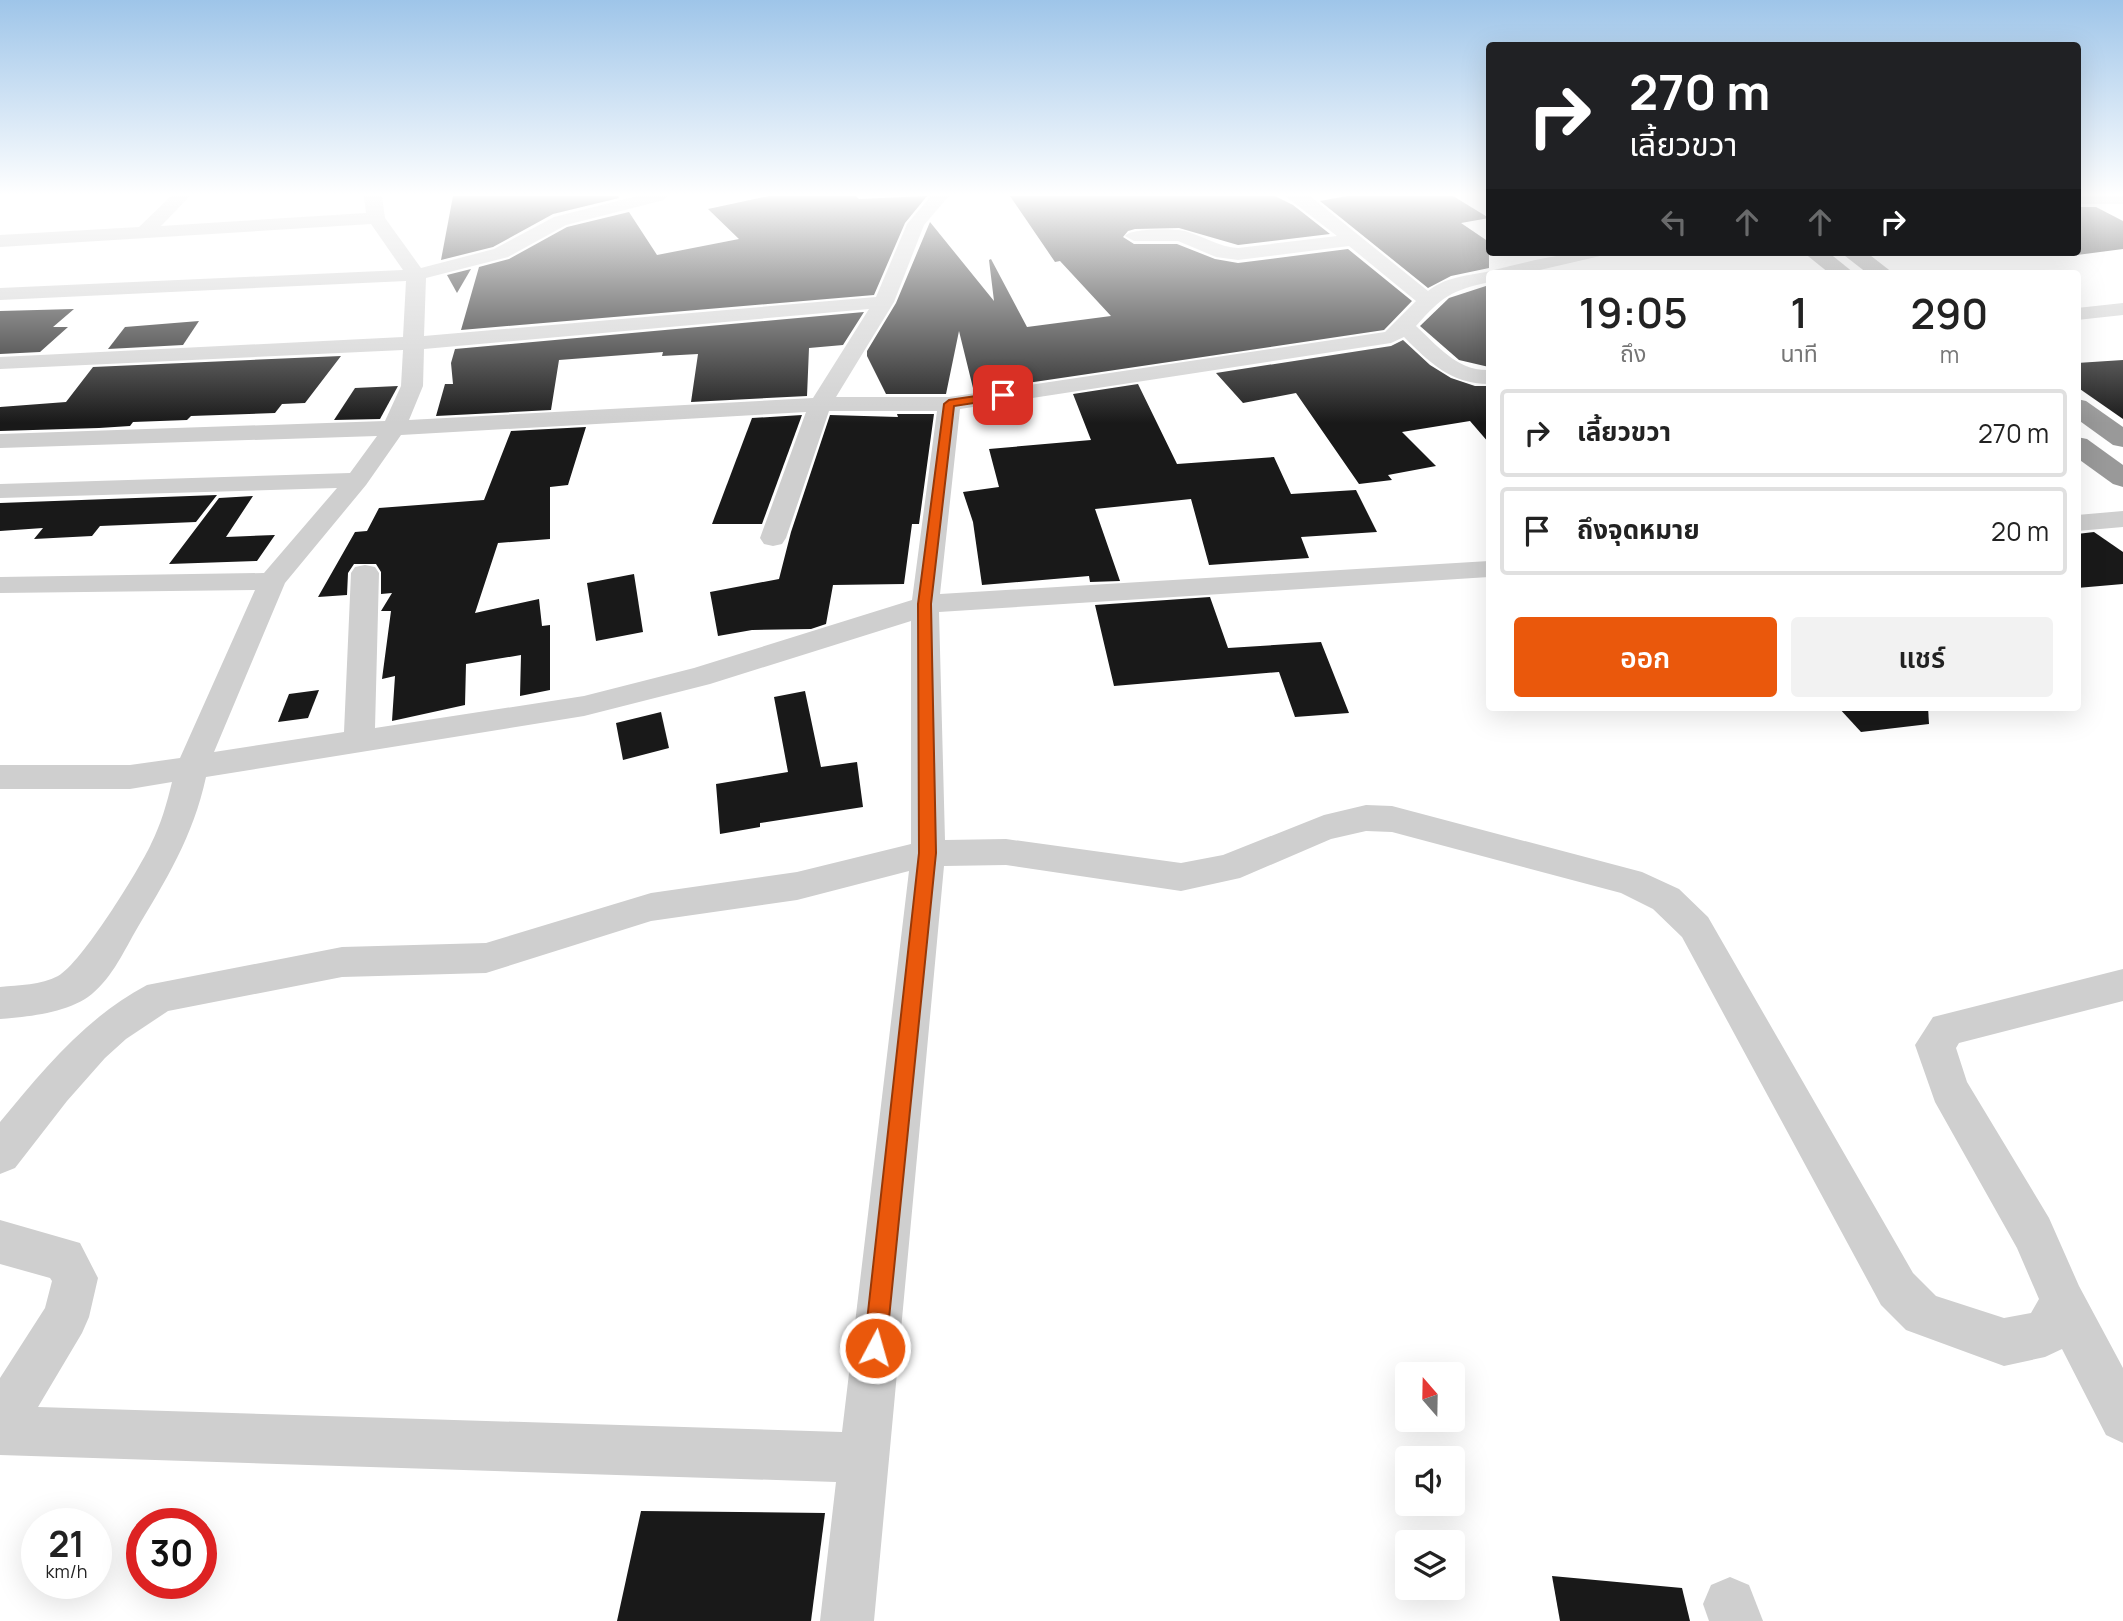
<!DOCTYPE html>
<html lang="th">
<meta charset="utf-8">
<style>
:root{--surface:#fff;--page:#f2f2f2;--text:#222;--muted:#767676;--line:#e0e0e0;--accent:#ea580c}
body{margin:0;font-family:Manrope,"Noto Sans Thai",sans-serif;background:var(--page);color:var(--text);height:100vh;display:flex;flex-direction:column;font-size:26px;white-space:nowrap}
*{box-sizing:border-box;margin:0}
p{font-size:23px;color:var(--muted)}
.icon{flex:none;width:38px;height:38px;fill:none;stroke:currentColor;stroke-width:2;stroke-linecap:round;stroke-linejoin:round}
.map{position:relative;flex:1;overflow:hidden}
.panel{position:absolute;left:1486px;top:270px;width:595px;height:441px;display:flex;flex-direction:column;background:var(--surface);border-radius:7px;box-shadow:0 7px 28px #0002}
.panel>*{flex:none}
.top-card{position:absolute;left:1486px;top:42px;width:595px;height:214px;border-radius:7px;box-shadow:0 7px 28px #0002;background:#202124;color:#fff;overflow:hidden}
.needle{width:46px;rotate:340deg}
.tools{position:absolute;left:1395px;top:1362px;display:grid;gap:14px}
.tools a{display:grid;place-items:center;width:70px;height:70px;border-radius:7px;background:var(--surface);box-shadow:0 7px 28px #0002;font-size:35px}
.speed{position:absolute;left:21px;top:1508px;display:flex;gap:14px;font-size:35px;font-weight:700;text-align:center}
.speed>*{display:grid;place-content:center;width:91px;height:91px;border-radius:50%;background:var(--surface);box-shadow:0 7px 28px #0002;line-height:1}
.speed small{font-size:18px;font-weight:400}
.speed .limit{border:10px solid #d22;background:#fff;color:#111}
.pin{position:absolute;display:grid;place-items:center;width:60px;height:60px;color:#fff;margin:-30px;border-radius:14px;box-shadow:0 4px 10px #0006}
.me{position:absolute;width:77px;margin:-38px;rotate:6deg;stroke-linejoin:round;filter:drop-shadow(0 0 5px #0008)}
.turn{display:flex;align-items:center;gap:24px;height:147px;padding:0 28px;font-size:32px}
.turn .icon{width:91px;height:91px;stroke-width:2.5}
.turn b{display:block;font-size:49px;line-height:60px}
.lanes{display:flex;align-items:center;height:66px;padding:0 28px;background:#0003;justify-content:center;gap:35px;direction:ltr}
.lanes .off{opacity:.35}
.eta{display:flex;justify-content:space-evenly;align-items:center;height:119px;text-align:center}
.eta b{font-size:42px;font-weight:600;line-height:49px}
.button{display:flex;gap:14px;margin-top:auto;padding:14px 28px}
.button a{flex:1;height:80px;border-radius:7px;background:var(--accent);color:#fff;font-size:28px;font-weight:600;line-height:80px;text-align:center}
.button a+a{background:var(--page);color:var(--text)}
ul{padding:0;list-style:none}
li{display:flex;align-items:center;gap:21px;height:88px;margin:0 14px 10px;padding:0 14px;border:4px solid var(--line);border-radius:7px}
li div{flex:1}
li b{display:block;font-size:26px}
li em{font-style:normal}
.map>svg:first-child{display:block}
.building{fill:#191919}
.lines{fill:none;stroke-linecap:round;stroke-linejoin:round}
.street{fill:#cfcfcf;fill-rule:evenodd}
.highway{fill:#999;fill-rule:evenodd}
.route{fill:#ea580c;stroke:#983908;stroke-width:2}
</style>
<div class="map">
<svg width="2123" height="1621" viewBox="0 0 2123 1621">
<rect width="100%" height="100%" fill="#fff"/>
<g class="building">
<path d="M453,196h165l1,2 -66,16 -60,33 -52,13z"/>
<path d="M769,196h87l3,3 68,-3 -22,27 -31,72 -413,35 18,-63 30,-8 58,-32 62,-15 28,43 82,-16 -31,-30z"/>
<path d="M1010,196h265l18,9 37,29 -92,11 -59,-17 -44,1 -7,2 -5,6 11,7h43l38,15 23,4 110,-14 64,52 -28,29 -350,52 -61,6 -14,-57 -13,63h-60l-19,-38v-5l29,-48 34,-81 64,79 -5,-41 2,-1 36,68 84,-11 -51,-55 -5,1z"/>
<path d="M1347,196h106l36,22 -28,5 28,19v26l-38,8 -23,12 -108,-87z"/>
<path d="M2077,207h19l27,14v28l-46,6z"/>
<path d="M471,269l-14,24 -10,-18z"/>
<path d="M1489,285v82l-30,-7 -39,-34 29,-28z"/>
<path d="M74,309l-21,18h15l-28,25 -40,2v-43z"/>
<path d="M864,312l-21,33 -34,3 -2,48 -116,6 7,-48 -36,2 1,-4 -104,8 -8,50 -115,6 9,-32h8l-2,-21 4,-14z"/>
<path d="M199,321l-16,24 -75,4 17,-22z"/>
<path d="M1403,340l27,25 21,13 24,8h14v57l-19,-22 -68,11 34,34 -48,9 4,5 -33,4 -63,-91 -53,10 -27,-30 175,-27z"/>
<path d="M341,356l-36,47 -23,1 -7,9 -84,3 -4,4 -54,2 -3,4 -31,2 -99,3v-24l66,-5 27,-35z"/>
<path d="M2123,360v59l-46,-32v-24z"/>
<path d="M1138,384l39,80 97,-7 17,37 65,-4 21,42 -76,5 8,21 -100,7 -18,-66 -96,10 25,72 -30,1 -1,-6 -107,9 -9,-63 -10,-30 36,-5 -10,-38 102,-9 -18,-46z"/>
<path d="M398,386l-18,33 -46,1 21,-32z"/>
<path d="M897,414h37l-15,110h-7l-8,60 -71,1 -7,39 -15,5 -59,1 -34,6 -8,-44 69,-13 12,-47 39,-117 68,2z"/>
<path d="M802,415l-40,109h-50l40,-106z"/>
<path d="M586,427l-18,58 -18,2v52l-52,4 -23,70 64,-14 3,27 8,-1v65l-30,6 1,-41 -55,9 -1,41 -73,16 3,-45 -13,3 9,-68h-10l11,-18 -11,1v-22l-5,-8h-22l-6,9 -1,22 -29,2 37,-65 12,-1 12,-23 105,-8 27,-69z"/>
<path d="M217,495l-21,27 -96,4 -8,10 -58,3 9,-11 -43,3v-28z"/>
<path d="M253,496l-27,41 49,-2 -18,26 -88,3 50,-66z"/>
<path d="M2094,532l29,20v32l-46,4v-54z"/>
<path d="M634,574l9,58 -47,9 -9,-58z"/>
<path d="M1210,597l18,51 93,-6 28,71 -54,4 -16,-45 -165,14 -19,-81z"/>
<path d="M319,690l-11,28 -30,4 11,-28z"/>
<path d="M805,691l16,76 36,-5 6,45 -103,16v4l-40,7 -4,-50 72,-12 -14,-75z"/>
<path d="M1838,707h90l1,17 -68,8z"/>
<path d="M661,712l8,36 -46,12 -7,-37z"/>
<path d="M641,1511l184,2 -14,108h-194z"/>
<path d="M1552,1576l130,12 8,33h-130z"/>
</g>
<g class="lines">
<g class="street">
<path d="M171,196h19l-29,30 205,-13 -2,-17h18l3,22 36,50 73,-19 60,-32 83,-21h30l-3,4 -98,25 -58,32 -82,21 -2,58 452,-39 31,-73 24,-28h18l-25,29 -30,77 -58,95h113l436,-65 31,-31 -67,-55 -111,14 -22,-3 -38,-16h-44l-9,-5c7,-8 48,-7 60,-5 18,5 34,16 53,17l99,-12 -52,-40h25l118,95c20,-16 44,-15 66,-21 37,-9 69,-18 108,-18l-2,4 -73,17h-38v9c-39,9 -46,14 -73,44 22,20 41,45 73,44v14c-38,0 -60,-22 -85,-47l-13,6 -431,66 -20,185 549,-33v16l-550,35 6,228 61,-1 175,24 42,-8 101,-40 42,-10 26,1 250,66 37,17 29,28 205,356 23,23 68,22 27,-5 8,-14 -22,-51 -82,-146 -20,-57 18,-28 190,-48v32l-164,42 -3,5 11,34 82,136 30,68 44,82v75l-17,-8 -44,-86 -17,8 -41,9 -98,-36 -25,-25 -199,-368 -29,-28 -32,-16 -229,-61 -26,-1 -35,8 -91,39 -59,13 -175,-26 -62,1 -70,755h-54l16,-139 -836,-27v-77l45,-70 7,-27 -2,-3 -50,-14v-44l80,23 18,35 -9,39 -7,16 -44,74 804,25 67,-561 -112,29 -146,21 -165,52 -144,4 -174,34 -42,28 -21,19 -38,43 -52,67 -15,6v-52c44,-53 85,-104 147,-137l195,-38 144,-4 165,-50 146,-21 114,-28v-223l-201,63 -126,32 -378,61c-13,60 -40,103 -71,155 -13,23 -25,49 -47,65 -23,16 -61,20 -88,22v-32c19,-2 41,-2 58,-11 23,-12 81,-106 93,-132 10,-20 16,-41 21,-62l-42,7h-130v-24h130l50,-7 75,-168 -255,3v-16l264,-4 73,-85 -337,10v-14l350,-11 27,-37 -377,12v-14l385,-13 16,-35 2,-36 -403,19v-12l403,-20 3,-56 -406,19v-12l403,-18 -32,-46 -371,23v-12l139,-8zM869,309l-56,89 -404,22 14,-34 1,-37zM829,411h108l-25,189 -218,68 -110,28 -209,32 4,-155 -4,-6 -10,-2 -10,2 -4,6 -7,159 -130,20 71,-169 81,-98 35,-50 405,-23 -46,126 4,6 9,2 9,-2 4,-6z"/>
<rect x="2077" y="196" width="46" height="8"/>
<path d="M2123,303v12l-46,5v-12z"/>
<path d="M2123,511v16l-46,4v-16z"/>
<path d="M1730,1577l19,8 14,36h-54l-6,-17 8,-19z"/>
</g>
<g class="highway">
<path d="M1803,252h25l26,21h-25z"/>
<path d="M1840,252h26l27,21h-26z"/>
<path d="M2077,399l9,2 37,26v20l-10,-2 -36,-26z"/>
<path d="M2077,437l10,2 36,26v22l-10,-3 -36,-26z"/>
</g>
</g>
<linearGradient id="sky" x2="0" y2="1"><stop stop-color="#9ec5e9"/><stop offset="0.46" stop-color="#fff"/><stop offset="1" stop-color="#fff" stop-opacity="0"/></linearGradient>
<rect width="2123" height="423" fill="url(#sky)"/>
<path class="route" d="M1003,392l5,3 -2,3 -52,8 -23,198 5,249 -50,495 -3,8 -8,4 -8,-4 -3,-8 55,-495 -1,-249 26,-200 5,-4z"/>
</svg>
<div class="tools">
<a><svg class="needle" viewBox="-14 -14 28 28"><path d="M0-13l5 13h-10z" fill="#e53935"/><path d="M0 13l5-13h-10z" fill="#767676"/></svg></a>
<a><svg class="icon" aria-label="sound" viewBox="0 0 24 24"><path d="M4 9h4l5-4v14l-5-4H4zM17 9q2 3 0 6"/></svg></a>
<a><svg class="icon" aria-label="layers" viewBox="0 0 24 24"><path d="M12 4l9 5-9 5-9-5zM3 14l9 5 9-5"/></svg></a>
</div>
<div class="speed"><div>21<small>km/h</small></div><div class="limit">30</div></div>
<div class="pin" style="left:1003px;top:395px;background:#d93025"><svg class="icon" aria-label="arrive" viewBox="0 0 24 24"><path d="M6 21V4h12l-3 4 3 4H6"/></svg></div>
<svg class="me" style="left:875px;top:1348px" viewBox="-20 -20 40 40"><circle r="17" fill="#ea580c" stroke="#fff" stroke-width="3"/><path d="M0-11L8 9 0 5-8 9z" fill="#fff"/></svg>
<div class="top-card">
<div class="turn"><svg class="icon" aria-label="right" viewBox="0 0 24 24"><path d="M7 20v-9h11M14 6l5 5-5 5"/></svg><div><b>270 m</b>เลี้ยวขวา</div></div>
<div class="lanes"><svg class="icon off" aria-label="left" viewBox="0 0 24 24"><path d="M17 20v-9H6M10 6l-5 5 5 5"/></svg><svg class="icon off" aria-label="ahead" viewBox="0 0 24 24"><path d="M12 20V5M6 11l6-6 6 6"/></svg><svg class="icon off" aria-label="ahead" viewBox="0 0 24 24"><path d="M12 20V5M6 11l6-6 6 6"/></svg><svg class="icon" aria-label="right" viewBox="0 0 24 24"><path d="M7 20v-9h11M14 6l5 5-5 5"/></svg></div>
</div>
<section class="panel">
<div class="eta">
<div><b>19:05</b><p>ถึง</p></div>
<div><b>1</b><p>นาที</p></div>
<div><b>290</b><p>m</p></div>
</div>
<ul>
<li><svg class="icon" aria-label="right" viewBox="0 0 24 24"><path d="M7 20v-9h11M14 6l5 5-5 5"/></svg><div><b>เลี้ยวขวา</b></div><em>270 m</em></li>
<li><svg class="icon" aria-label="arrive" viewBox="0 0 24 24"><path d="M6 21V4h12l-3 4 3 4H6"/></svg><div><b>ถึงจุดหมาย</b></div><em>20 m</em></li>
</ul>
<div class="button"><a>ออก</a><a>แชร์</a></div>
</section>
</div>
